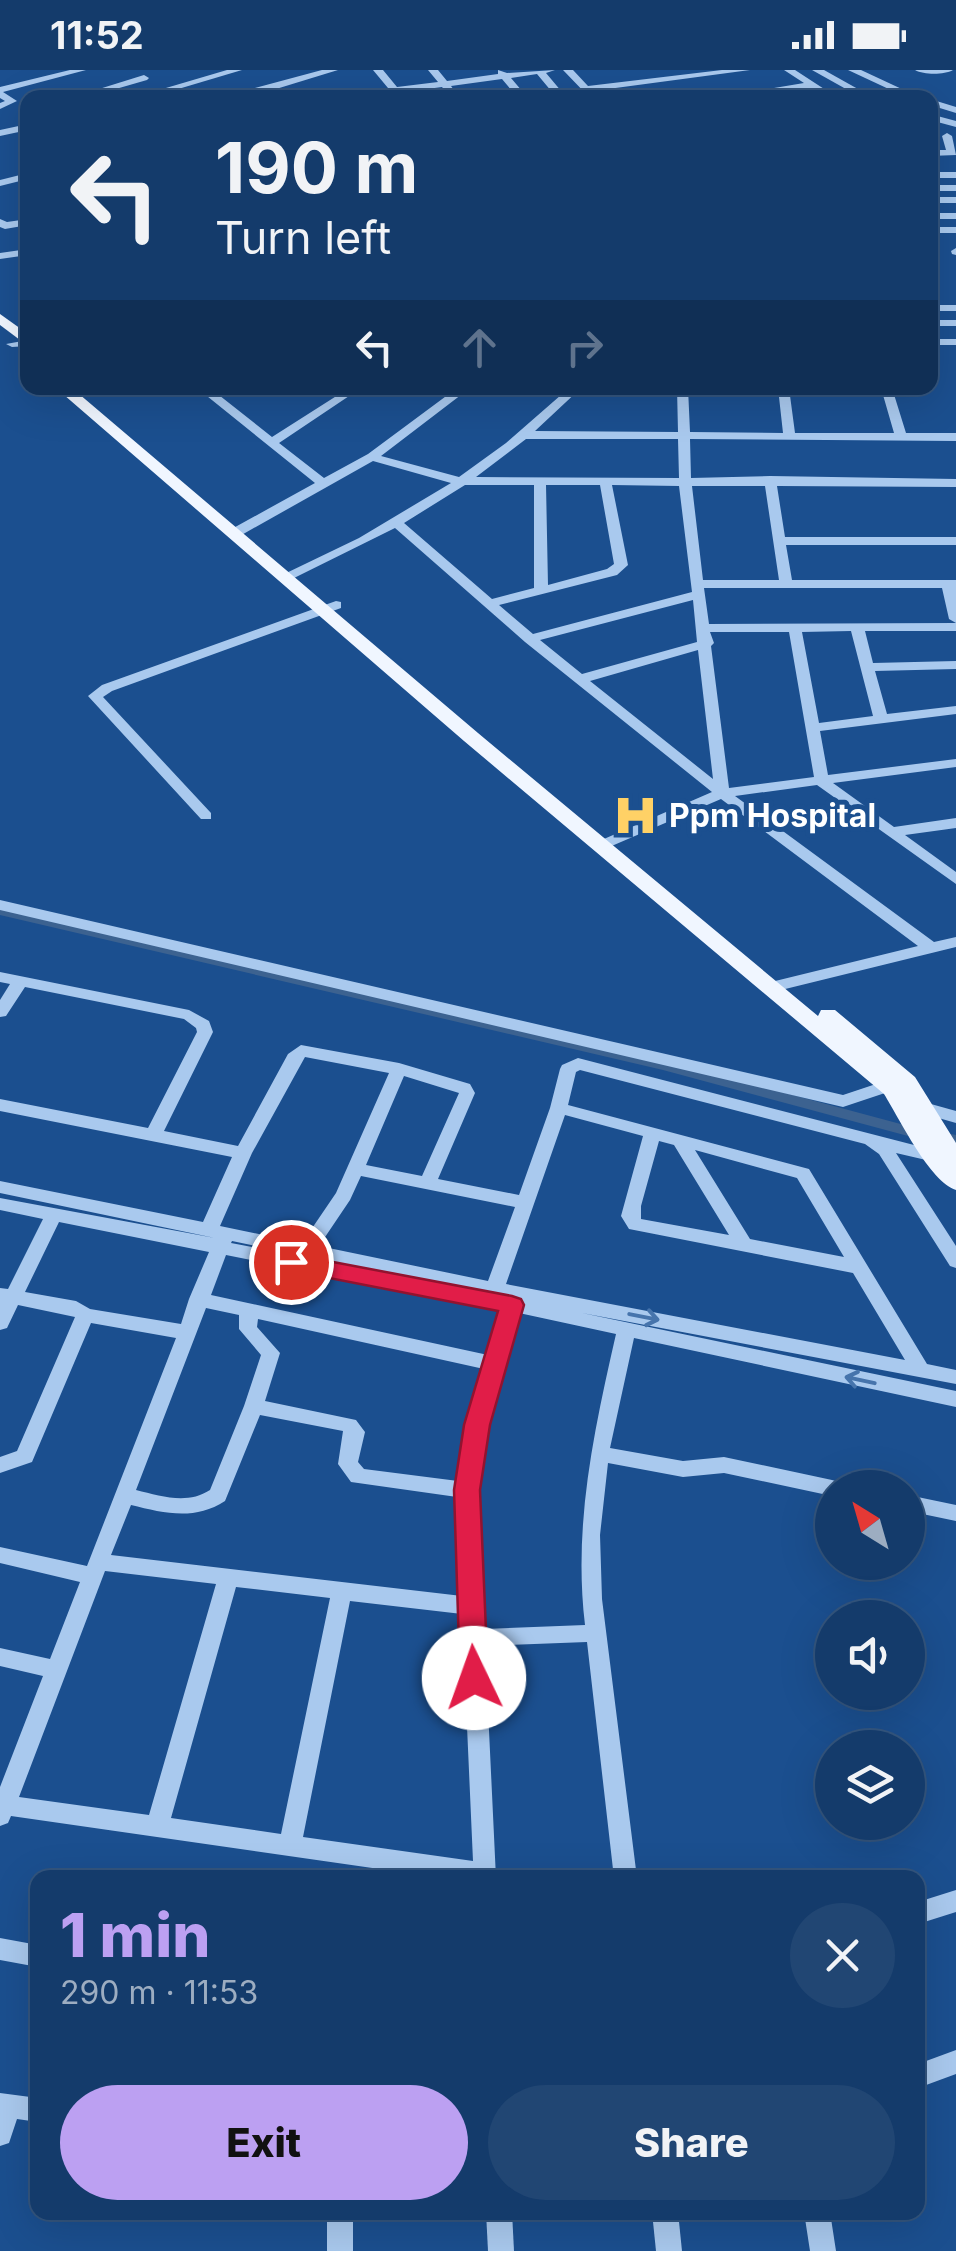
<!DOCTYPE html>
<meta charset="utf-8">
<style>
:root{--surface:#143b6b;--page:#214673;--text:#f1f3f6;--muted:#9dadc1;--line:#33557e;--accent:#bca0f2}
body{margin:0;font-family:Inter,sans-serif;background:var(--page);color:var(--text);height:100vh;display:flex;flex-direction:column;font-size:38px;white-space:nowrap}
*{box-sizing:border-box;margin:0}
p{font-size:32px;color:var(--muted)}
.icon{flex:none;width:55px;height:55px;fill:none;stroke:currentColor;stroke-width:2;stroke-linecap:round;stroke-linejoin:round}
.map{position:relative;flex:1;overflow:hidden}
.details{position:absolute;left:30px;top:1800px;width:895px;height:350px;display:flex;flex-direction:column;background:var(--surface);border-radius:20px;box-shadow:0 10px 40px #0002,0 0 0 2px var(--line)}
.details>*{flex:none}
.guide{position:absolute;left:20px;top:20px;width:918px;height:305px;border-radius:20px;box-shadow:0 10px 40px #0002,0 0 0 2px var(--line);background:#143b6b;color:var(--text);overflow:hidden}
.needle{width:65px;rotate:323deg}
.fabs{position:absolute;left:815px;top:1400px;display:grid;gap:20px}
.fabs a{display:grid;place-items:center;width:110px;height:110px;border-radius:50%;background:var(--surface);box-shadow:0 10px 40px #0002,0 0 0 2px var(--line);font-size:50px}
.pin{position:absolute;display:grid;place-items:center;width:85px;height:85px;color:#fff;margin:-42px;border:5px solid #fff;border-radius:50%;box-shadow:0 2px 10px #0007}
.me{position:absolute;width:110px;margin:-55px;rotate:357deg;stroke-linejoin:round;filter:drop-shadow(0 0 8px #0008)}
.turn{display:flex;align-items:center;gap:35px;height:210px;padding:0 30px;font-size:45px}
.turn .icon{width:130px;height:130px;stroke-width:2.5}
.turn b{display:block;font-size:70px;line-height:85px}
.lanes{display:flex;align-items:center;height:95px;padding:0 30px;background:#0003;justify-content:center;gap:50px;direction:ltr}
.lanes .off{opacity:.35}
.round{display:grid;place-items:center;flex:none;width:105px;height:105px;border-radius:52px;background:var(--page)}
.overview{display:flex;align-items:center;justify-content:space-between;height:170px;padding:0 30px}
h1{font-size:60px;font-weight:800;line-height:75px;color:var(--accent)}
.primary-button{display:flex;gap:20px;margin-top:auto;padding:20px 30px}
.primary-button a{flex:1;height:115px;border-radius:60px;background:var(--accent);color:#111;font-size:40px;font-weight:800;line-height:115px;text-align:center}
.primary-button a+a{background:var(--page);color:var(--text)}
.status{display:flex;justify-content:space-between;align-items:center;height:70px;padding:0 50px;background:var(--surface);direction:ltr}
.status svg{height:28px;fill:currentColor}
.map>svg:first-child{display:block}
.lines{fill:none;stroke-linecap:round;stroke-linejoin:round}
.canal{fill:#3c6290;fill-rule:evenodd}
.minor{fill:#a9c9ee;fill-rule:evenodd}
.major{fill:#f0f6ff;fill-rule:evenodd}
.oneway{stroke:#4674ac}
.route{fill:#e11d48;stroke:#92132f;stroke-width:2.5}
.labels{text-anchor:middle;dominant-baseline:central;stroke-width:10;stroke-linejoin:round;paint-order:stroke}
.poi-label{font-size:32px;font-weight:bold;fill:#fff;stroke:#1b4f8f;text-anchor:start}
</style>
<div class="status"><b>11:52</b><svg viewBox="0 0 49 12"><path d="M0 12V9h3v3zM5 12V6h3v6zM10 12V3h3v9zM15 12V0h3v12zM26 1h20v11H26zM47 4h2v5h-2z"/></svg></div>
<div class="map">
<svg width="956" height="2181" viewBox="0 0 956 2181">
<rect width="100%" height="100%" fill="#1b4f8f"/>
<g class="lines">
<path class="canal" d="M0,837l663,153 245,66 48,9v10l-48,-9 -245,-66 -663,-155z"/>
<g class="minor">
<path d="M70,0h16l-83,22 14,9 -17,8v-6l5,-2 -5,-3v-11z"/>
<path d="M227,0h15l-94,28h-16z"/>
<path d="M322,0h16l-91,28h-10l3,-6z"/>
<path d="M373,0h10l14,17 41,-5 -10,-12h10l9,11 51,-7v-4l9,3 48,-3 -9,3 21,25h-10l-20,-24 -26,4 17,20h-10l-16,-19 -51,7 9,12h-9l-9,-11 -82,11h-30l58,-10z"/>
<path d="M563,0h10l15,16 134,-16h28l-157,21 4,4 -4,3 -4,-1z"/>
<path d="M784,0h11l43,28h-11l-16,-10 -69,10h-28l90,-15z"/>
<path d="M812,0h12l50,28h-12z"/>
<path d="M848,0h13l60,28h-13z"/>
<path d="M915,0h38c-9,5 -29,5 -38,0z"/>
<path d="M144,5l5,3 -2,2 -59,17 -5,-3z"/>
<path d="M930,29l26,8v6l-26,-8z"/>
<path d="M930,44l26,7v6l-26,-7z"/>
<path d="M28,54v6l-28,6v-6z"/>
<path d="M947,63l5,3 4,19 -26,1v-6h16l-4,-14z"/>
<rect x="930" y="102" width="26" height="6"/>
<path d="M28,103v6l-28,7v-6z"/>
<rect x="930" y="115" width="26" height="6"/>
<rect x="930" y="127" width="26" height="6"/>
<rect x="930" y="143" width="26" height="6"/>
<path d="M0,149l7,3 21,-3v6l-23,4 -5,-2z"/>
<rect x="930" y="157" width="26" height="6"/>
<path d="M956,178v7l-4,-1 -1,-3z"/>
<path d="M28,179v6l-28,4v-6z"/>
<rect x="930" y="235" width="26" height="6"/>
<rect x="930" y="250" width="26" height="6"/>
<rect x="930" y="269" width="26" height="6"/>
<path d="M28,270v6l-16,1 -6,-3z"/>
<path d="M197,318h13l62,49 77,-49h12l-82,55 45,35 44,-24 89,-66h13l-89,68 78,21 47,-34 63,-55h12l-46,43 143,1 -1,-44h11l2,44 93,1 -5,-45h11l6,45h99l-13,-45h11l14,45h50v8l-266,-2 1,39 79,-2 186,3v8l-179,-1 8,51h171v8h-170l6,35h164v51h-91l8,32 83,-2v8l-81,2 12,43 69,-8v8l-136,17 8,44 128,-16v8l-123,16 61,44 62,-9v10l-51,7 51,37v12l-139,-99 -82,11 199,146 22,-5v10l-183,45 -6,-1 -2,-4 2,-4 151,-37 -197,-147 -114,49h-10l-3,-3 3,-3 115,-50 -187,-150 -130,-114 -105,52 -5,1 -7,-4 81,-39 92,-55 -78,-22 -135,76h-10v-6l87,-48zM526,369h152l1,39 -203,-1zM465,415h69v103l-42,11 -88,-76zM546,415h54l14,79 -7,5 -59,16zM612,415l67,1 13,106 -159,42 -34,-29 118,-30 11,-10zM692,416h73l14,94h-76zM704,518h238l7,31 7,4 -247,1zM693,530l4,42 -115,32 -42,-34zM851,561l22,85 -54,7 -17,-91zM710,562h79l25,145 -85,11 -18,-142 3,-3zM698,580l15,129 -123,-98z"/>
<path d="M336,531l5,1v6l-229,83 -9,6 108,116v6h-10l-113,-123 14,-11z"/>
<path d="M0,830l843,195 45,-15 8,6 -2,4 -51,17 -843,-197z"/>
<path d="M0,902l189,38 20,11 4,11 -49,99 74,15 50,-92 13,-9 98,18 71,21 5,9 -37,86 81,16 31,-87 10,-39 2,-4 16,-7 367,95 3,4 -9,6 -43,-10 60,93v22l-6,-2 -71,-112 -14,-10 -285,-74 -4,2 -8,33 241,64 118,195 29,6v14l-374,-71 374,78v16l-322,-69 -24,110 73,13 41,-4 108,23 7,2 3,6h-10v8l-108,-23 -41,4 -75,-14 -8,72 2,64 35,279h-23l-27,-236 -102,4 11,232h-54l-431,-62 -3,7 -8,3v-39l43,-111 -43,-10v-18l50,11 30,-77 -80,-19v-16l87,19 89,-228 -85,-15 -59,139 -32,11v-16l17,-6 58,-134 -57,-12 -11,23 -7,2v-42l8,1 35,-70 -43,-9v-12l215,40 -215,-45v-12l203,41 29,-65 -232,-46v-12l148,29 49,-96 -1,-4 -12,-9 -159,-32 -19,29 -6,1v-17l10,-16 -10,-2zM305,987l84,16 -53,120 -34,50 -82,-17 32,-73zM404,1006l55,17 -37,83 -56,-11zM565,1045l78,21 -22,80 8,13 224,44 52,87 -399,-76zM659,1071l15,4 55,90 -88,-16v-13zM695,1080l102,28 47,79 -94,-18zM361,1106l154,31 -27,74 -169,-35 31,-46zM59,1152l150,30 -20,47 -8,25 -91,-15 -14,-8 -51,-9zM232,1171l139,29 -140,-27zM226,1185l275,55 -13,45 -277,-60zM206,1238l33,7v14l22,26 -17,51 -34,84c-23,15 -49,6 -74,0zM519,1243l97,21c-22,97 -43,191 -31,291l-101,4 -7,-139 10,-65zM258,1249l226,50 -17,56 -9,56 -94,-12 -6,-7 7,-30 -9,-12 -91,-19 15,-48 -23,-26zM260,1345l83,16 -5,33 13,18 106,15 5,99 -351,-41 20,-50c33,8 63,16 94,-4zM105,1501l111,13 -67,231 -130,-18zM236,1517l94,11 -49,236 -110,-16zM350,1531l112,13 11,247 -170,-24z"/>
<path d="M913,1029l43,12v12l-49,-14 -3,-4z"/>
<path d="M908,1425l48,10v16l-48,-10z"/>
<path d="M956,1820v22l-38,12v-22z"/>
<path d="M0,1868l38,7v22l-38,-7z"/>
<path d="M956,1980v24l-38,14v-24z"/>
<path d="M0,2023l38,5v24l-21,-3 -8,24 -9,3z"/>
<rect x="327" y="2142" width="26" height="39"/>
<path d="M486,2142h26l2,39h-26z"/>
<path d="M652,2142h26l4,39h-26z"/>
<path d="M804,2142h26l6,39h-26z"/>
</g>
<g class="major">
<path d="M0,244l28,20v12l-28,-21z"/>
<path d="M56,318h16l406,345 340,283 3,-6h14l80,67 41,66v47c-26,-8 -57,-72 -72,-96l-420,-353z"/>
</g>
</g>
<defs><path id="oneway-shaft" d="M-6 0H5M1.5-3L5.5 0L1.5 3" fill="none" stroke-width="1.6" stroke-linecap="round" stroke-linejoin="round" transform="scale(2.5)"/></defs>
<g class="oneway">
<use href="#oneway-shaft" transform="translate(644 1247) rotate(11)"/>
<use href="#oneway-shaft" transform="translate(860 1310) rotate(-168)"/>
</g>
<path class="route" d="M291,1184l221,42 9,3 3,6 -34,120 -10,65 8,188 -4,8 -10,4 -10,-4 -4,-8 -6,-188 10,-65 34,-114 -215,-42 -4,-7z"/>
<defs>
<symbol id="hospital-bare" viewBox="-9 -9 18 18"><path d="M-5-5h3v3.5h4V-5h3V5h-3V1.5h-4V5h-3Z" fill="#ffd166" stroke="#1b4f8f" stroke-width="2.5" paint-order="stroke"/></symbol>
</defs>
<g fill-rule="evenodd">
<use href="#hospital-bare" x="604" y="714" width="63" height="63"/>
</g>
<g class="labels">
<g class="poi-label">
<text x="669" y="745">Ppm Hospital</text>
</g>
</g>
</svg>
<div class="fabs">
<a><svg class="needle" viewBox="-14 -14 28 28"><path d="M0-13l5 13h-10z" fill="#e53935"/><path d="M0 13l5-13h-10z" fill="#9dadc1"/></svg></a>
<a><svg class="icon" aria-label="sound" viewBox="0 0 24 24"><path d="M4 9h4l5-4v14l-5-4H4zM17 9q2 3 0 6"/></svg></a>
<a><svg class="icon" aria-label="layers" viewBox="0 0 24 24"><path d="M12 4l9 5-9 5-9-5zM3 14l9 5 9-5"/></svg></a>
</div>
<div class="pin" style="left:291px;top:1192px;background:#d93025"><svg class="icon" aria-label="arrive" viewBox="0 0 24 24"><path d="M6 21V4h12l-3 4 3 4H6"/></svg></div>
<svg class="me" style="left:474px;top:1608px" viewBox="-20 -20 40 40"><circle r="19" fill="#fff"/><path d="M0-13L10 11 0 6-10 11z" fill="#e11d48"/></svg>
<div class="guide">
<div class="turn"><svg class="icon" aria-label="left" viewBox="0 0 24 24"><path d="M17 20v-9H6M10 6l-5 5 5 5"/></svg><div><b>190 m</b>Turn left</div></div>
<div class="lanes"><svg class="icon" aria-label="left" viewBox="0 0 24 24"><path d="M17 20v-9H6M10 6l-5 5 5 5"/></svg><svg class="icon off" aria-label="ahead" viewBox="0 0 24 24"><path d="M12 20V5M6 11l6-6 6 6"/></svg><svg class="icon off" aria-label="right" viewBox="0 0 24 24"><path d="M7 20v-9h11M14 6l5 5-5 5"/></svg></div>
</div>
<section class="details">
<div class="overview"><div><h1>1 min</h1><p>290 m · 11:53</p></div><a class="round"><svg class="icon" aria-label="close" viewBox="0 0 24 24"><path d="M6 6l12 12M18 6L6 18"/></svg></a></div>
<div class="primary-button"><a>Exit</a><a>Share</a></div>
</section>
</div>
